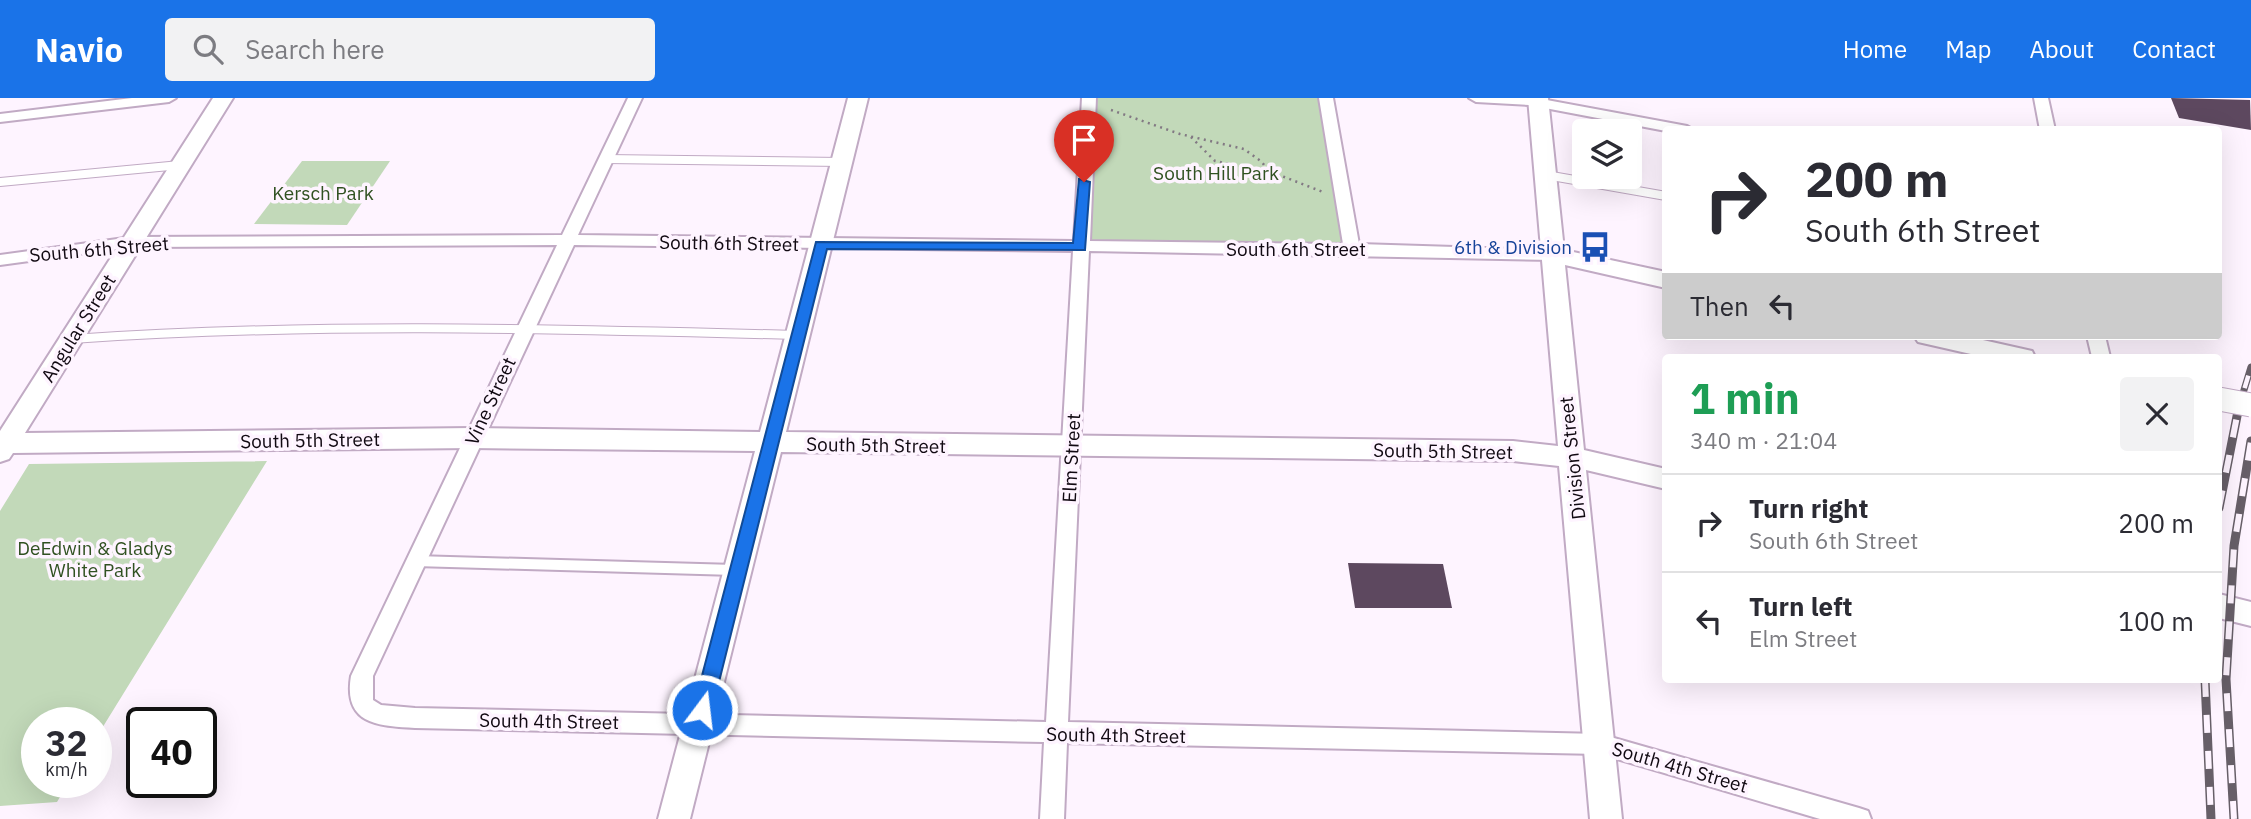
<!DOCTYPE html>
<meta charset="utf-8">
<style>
:root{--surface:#fff;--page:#f2f2f3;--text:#2b2b33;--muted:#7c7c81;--line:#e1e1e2;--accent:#1a73e8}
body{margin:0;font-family:"IBM Plex Sans",sans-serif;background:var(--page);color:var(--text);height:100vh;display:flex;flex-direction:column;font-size:26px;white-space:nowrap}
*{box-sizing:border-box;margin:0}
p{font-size:23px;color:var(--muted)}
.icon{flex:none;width:38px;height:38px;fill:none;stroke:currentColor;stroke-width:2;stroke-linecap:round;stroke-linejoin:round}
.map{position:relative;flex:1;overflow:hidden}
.side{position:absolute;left:1662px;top:256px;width:560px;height:329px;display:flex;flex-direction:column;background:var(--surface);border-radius:7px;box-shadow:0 7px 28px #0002}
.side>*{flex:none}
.hud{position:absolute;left:1662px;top:28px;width:560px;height:214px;border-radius:7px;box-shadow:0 7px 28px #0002;background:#fff;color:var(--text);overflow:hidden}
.controls{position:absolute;left:1572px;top:21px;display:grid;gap:14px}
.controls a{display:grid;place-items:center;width:70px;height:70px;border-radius:7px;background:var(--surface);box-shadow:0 7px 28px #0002;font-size:35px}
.speed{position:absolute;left:21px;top:609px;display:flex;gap:14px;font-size:35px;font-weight:700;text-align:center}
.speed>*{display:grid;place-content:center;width:91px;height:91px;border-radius:50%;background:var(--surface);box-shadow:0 7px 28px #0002;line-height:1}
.speed small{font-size:18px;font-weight:400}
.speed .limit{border:4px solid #111;border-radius:10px;background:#fff;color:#111}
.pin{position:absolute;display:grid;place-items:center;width:60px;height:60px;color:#fff;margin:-72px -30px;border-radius:50% 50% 50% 0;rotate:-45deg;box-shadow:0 0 7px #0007}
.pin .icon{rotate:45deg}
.me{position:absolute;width:77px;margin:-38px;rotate:15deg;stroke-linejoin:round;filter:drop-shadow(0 0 5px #0008)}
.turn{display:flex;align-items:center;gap:24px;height:147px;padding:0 28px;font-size:32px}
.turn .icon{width:91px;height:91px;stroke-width:2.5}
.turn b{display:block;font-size:49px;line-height:60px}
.then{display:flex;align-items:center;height:66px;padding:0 28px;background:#0003;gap:14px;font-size:26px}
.round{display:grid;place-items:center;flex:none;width:74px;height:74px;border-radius:7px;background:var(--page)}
.head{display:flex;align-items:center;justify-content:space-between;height:119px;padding:0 28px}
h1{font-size:42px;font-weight:700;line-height:52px;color:#1e9e55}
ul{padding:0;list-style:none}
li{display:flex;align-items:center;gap:21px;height:98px;padding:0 28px;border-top:2px solid var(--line)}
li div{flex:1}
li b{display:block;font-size:26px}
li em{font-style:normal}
header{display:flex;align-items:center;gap:42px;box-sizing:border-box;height:98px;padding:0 35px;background:var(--accent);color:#fff}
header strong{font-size:33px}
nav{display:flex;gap:38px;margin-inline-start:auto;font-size:24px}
.search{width:490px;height:63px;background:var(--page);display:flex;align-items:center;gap:18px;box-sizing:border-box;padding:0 24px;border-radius:7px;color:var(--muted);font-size:26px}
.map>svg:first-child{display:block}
.green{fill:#c2d9b9}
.building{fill:#5d485f}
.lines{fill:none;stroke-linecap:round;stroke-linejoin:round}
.lane-far1-casing{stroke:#c1aac4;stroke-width:10}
.lane-casing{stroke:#c1aac4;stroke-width:14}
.street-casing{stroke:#c1aac4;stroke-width:4}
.secondary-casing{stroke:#c1aac4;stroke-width:4}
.path{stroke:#827983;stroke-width:2.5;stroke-dasharray:2 4.5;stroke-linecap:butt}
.lane-far1{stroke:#fff;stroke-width:8}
.lane{stroke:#fff;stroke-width:10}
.street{fill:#fff;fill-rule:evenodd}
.secondary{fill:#fff;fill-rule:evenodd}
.rail-far1-casing{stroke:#675f68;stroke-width:7}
.rail-casing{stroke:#675f68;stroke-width:9}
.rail-far1{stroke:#fef4ff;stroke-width:4.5;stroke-dasharray:13;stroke-linecap:butt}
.rail{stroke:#fef4ff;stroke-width:6;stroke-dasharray:18;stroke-linecap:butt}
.secondary-bridge-casing{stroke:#c1aac4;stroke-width:25;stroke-linecap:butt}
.secondary-bridge{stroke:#fff;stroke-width:23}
.route{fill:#1a73e8;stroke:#114b97;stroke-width:2}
.labels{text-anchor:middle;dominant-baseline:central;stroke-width:7;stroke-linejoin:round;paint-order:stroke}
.park-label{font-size:19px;fill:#305121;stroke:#fef4ff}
.street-label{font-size:19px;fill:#110912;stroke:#fef4ff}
.transit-label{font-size:19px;fill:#164399;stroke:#fef4ff;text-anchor:end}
</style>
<header>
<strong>Navio</strong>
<div class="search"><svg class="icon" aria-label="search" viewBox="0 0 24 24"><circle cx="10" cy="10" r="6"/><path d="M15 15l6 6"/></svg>Search here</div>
<nav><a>Home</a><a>Map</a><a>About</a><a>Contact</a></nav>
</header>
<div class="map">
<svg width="2251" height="721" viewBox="0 0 2251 721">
<rect width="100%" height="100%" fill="#fef4ff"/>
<g class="green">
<path d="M1089,0h237l26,151 -272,-2z"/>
<path d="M302,63h88l-43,64 -93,-1z"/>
<path d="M267,363l-171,277v-15h-59v59h32l-12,20 -57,4v-295l29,-47z"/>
</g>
<g class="building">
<path d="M2171,0l79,2 1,30 -72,-12z"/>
<path d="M1348,465l95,1 9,44h-97z"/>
</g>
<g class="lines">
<defs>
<g id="lane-far1">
<path d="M606,61l236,3"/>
<path d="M1546,77l120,21"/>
<path d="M0,84l180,-17"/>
<path d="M72,241c241,-17 485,-10 727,-4"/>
</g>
<path id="lane" d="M415,463l320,9"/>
<g id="street">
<path d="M132,0h44l-7,4 -169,20v-8z"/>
<path d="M628,0h14l-64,137 496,6 8,-143h14l-6,143 253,3 -24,-146h14l26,146 194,6 8,5 -8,5 -464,-9 -21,471 532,12 259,74 9,3 3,8h-51l-220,-65 -533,-11 -3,76h-24l4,-77 -629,-14c-38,-2 -72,-4 -64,-52l206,-431 -425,2 -132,18v-10l132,-18 430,-2zM574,147l499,6 -27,471 -631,-14 -34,-3 -8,-5v-24z"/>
<path d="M1469,0h67l151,28 7,4 -28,1 -137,-26 -53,-3z"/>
<path d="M2034,0h14l7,32h-15z"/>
<path d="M2087,238h18l5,21h-18z"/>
</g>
<g id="secondary">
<path d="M213,0h20l-208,335 447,-5 288,4 88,-334h20l-82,334 727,9 45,5 -30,-348h20l16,152 102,22v16l-101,-23 19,185 82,19v20l-80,-19 36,349h-32l-31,-353 -46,-5 -732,-9 -91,367h-32l97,-368 -283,-3 -459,5 -4,6 -9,3v-31z"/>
<path d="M1914,238h51l67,15 3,6h-51l-66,-15z"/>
<path d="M2219,496l32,8v24l-32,-8z"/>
</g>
</defs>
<use href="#lane-far1" class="lane-far1-casing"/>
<use href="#lane" class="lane-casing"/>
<use href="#street" class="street-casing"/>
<use href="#secondary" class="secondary-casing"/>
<g class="path">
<path d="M1111,12l69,24 64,15 18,13 6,9"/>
<path d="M1191,39l24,24 59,12 49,19"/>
</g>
<use href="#lane-far1" class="lane-far1"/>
<use href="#lane" class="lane"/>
<use href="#street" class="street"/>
<use href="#secondary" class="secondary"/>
<defs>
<path id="rail-far1" d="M2237,315l14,-46"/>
<g id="rail">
<path d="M2219,410l19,-97"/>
<path d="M2205,581l6,140"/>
<path d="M2234,721l-8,-140 8,-133 17,-105"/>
</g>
</defs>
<use href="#rail-far1" class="rail-far1-casing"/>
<use href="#rail" class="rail-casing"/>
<use href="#rail-far1" class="rail-far1"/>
<use href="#rail" class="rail"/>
<defs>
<path id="secondary-bridge" d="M2219,301l32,6"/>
</defs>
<use href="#secondary-bridge" class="secondary-bridge-casing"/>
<use href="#secondary-bridge" class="secondary-bridge"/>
</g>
<path class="route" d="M1079,81l11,3 -5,68 -258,-1 -115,461 -3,6h-13l-3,-6 123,-468 257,1z"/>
<defs>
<symbol id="bus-bare" viewBox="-9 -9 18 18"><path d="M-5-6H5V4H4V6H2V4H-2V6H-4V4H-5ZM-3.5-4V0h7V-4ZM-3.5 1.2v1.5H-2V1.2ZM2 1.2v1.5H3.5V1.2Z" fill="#1a4fb4" stroke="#fef4ff" stroke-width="2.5" paint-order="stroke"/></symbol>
</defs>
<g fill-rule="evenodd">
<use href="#bus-bare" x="1573" y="127" width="44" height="44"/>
</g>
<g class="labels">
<g class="park-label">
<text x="1216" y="75">South Hill Park</text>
<text x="323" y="95">Kersch Park</text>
<text x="95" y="450">DeEdwin &amp; Gladys<tspan x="95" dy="22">White Park</tspan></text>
</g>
<g class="street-label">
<text transform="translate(729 145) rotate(1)">South 6th Street</text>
<text transform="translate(99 151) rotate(-5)">South 6th Street</text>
<text x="1296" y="151">South 6th Street</text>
<text transform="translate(78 230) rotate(-58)">Angular Street</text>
<text transform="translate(490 303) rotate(-65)">Vine Street</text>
<text transform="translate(310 342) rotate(-1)">South 5th Street</text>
<text transform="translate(876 347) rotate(1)">South 5th Street</text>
<text transform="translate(1443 353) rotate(1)">South 5th Street</text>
<text transform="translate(1071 360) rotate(-87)">Elm Street</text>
<text transform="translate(1572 360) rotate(-96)">Division Street</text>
<text transform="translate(549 623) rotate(1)">South 4th Street</text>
<text transform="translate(1116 637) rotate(1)">South 4th Street</text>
<text transform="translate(1680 669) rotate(16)">South 4th Street</text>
</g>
<g class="transit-label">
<text x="1572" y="149">6th &amp; Division</text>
</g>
</g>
</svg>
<div class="controls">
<a><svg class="icon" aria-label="layers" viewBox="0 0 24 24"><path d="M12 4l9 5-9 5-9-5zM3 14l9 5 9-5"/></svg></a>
</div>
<div class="speed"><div>32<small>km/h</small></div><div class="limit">40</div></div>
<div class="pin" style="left:1084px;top:84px;background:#d93025"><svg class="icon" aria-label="arrive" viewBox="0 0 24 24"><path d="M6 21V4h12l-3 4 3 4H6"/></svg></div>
<svg class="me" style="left:702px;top:612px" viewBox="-20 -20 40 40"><circle r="17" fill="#1a73e8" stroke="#fff" stroke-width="3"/><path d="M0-11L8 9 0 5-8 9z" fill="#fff"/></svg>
<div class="hud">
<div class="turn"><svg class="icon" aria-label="right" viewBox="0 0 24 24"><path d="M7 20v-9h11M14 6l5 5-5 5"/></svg><div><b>200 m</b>South 6th Street</div></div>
<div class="then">Then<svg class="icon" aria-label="left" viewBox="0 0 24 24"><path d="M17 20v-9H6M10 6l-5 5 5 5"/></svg></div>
</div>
<section class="side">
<div class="head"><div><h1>1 min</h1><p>340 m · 21:04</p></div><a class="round"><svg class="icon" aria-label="close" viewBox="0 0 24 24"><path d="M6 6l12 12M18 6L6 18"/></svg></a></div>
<ul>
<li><svg class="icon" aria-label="right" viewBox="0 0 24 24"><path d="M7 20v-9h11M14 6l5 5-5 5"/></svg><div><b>Turn right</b><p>South 6th Street</p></div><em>200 m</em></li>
<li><svg class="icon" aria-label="left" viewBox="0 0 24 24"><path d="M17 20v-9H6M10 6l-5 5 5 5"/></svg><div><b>Turn left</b><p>Elm Street</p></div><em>100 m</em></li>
</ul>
</section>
</div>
